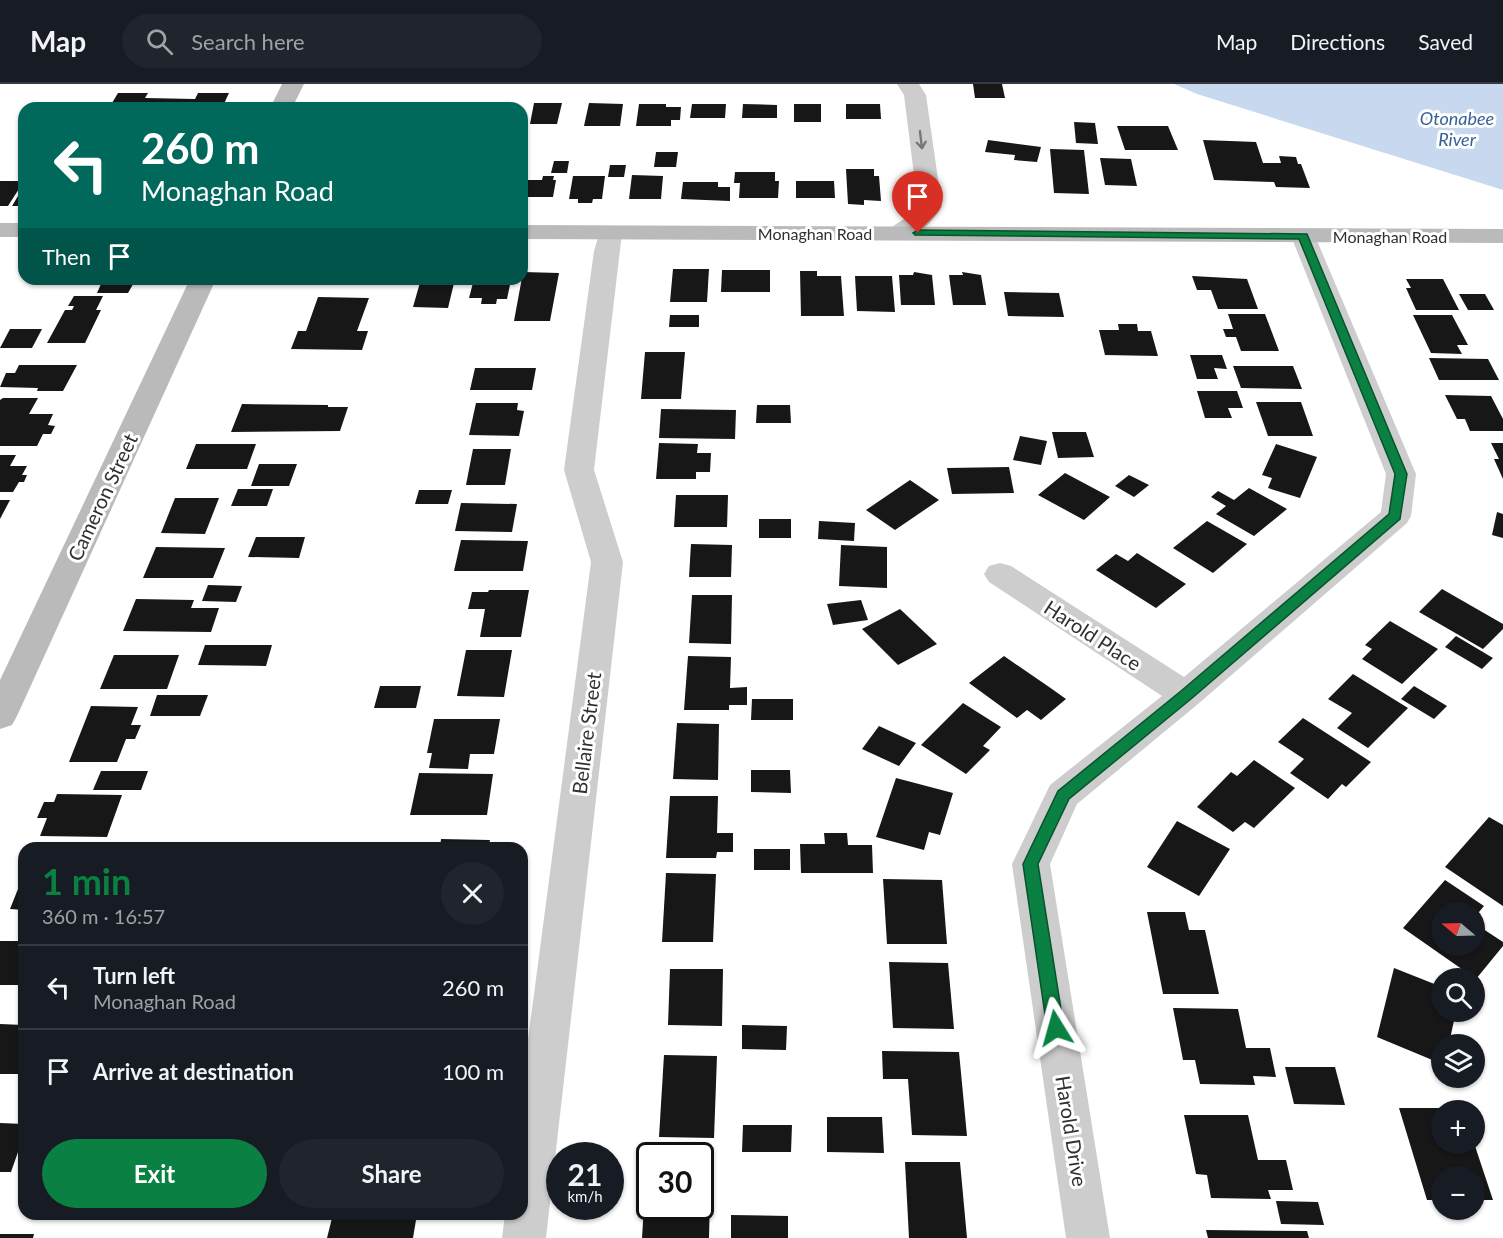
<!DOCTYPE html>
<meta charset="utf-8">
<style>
:root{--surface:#171b24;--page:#20242c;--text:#f1f3f6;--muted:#9ea1a6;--line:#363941;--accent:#0b8043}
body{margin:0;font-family:Lato,sans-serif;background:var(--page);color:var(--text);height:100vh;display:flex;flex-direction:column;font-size:22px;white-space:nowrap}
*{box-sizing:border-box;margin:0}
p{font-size:20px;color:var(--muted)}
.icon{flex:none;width:33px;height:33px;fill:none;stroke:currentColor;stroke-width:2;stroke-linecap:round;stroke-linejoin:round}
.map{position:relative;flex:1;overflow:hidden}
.panel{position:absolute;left:18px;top:758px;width:510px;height:378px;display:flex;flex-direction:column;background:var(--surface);border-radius:18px;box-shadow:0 2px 4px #0004}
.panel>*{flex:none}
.hud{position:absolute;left:18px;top:18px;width:510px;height:183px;border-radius:18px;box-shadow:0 2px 4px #0004;background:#00695c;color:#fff;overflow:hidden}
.needle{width:39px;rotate:289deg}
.controls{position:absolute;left:1431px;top:818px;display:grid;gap:12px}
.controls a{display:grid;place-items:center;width:54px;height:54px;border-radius:50%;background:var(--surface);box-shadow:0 2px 4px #0004;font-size:30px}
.speed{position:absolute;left:546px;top:1058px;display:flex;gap:12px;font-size:30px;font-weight:700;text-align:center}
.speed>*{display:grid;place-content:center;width:78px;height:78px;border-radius:50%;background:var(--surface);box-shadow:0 2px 4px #0004;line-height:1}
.speed small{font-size:15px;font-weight:400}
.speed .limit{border:3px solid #111;border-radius:9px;background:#fff;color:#111}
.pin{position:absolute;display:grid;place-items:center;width:51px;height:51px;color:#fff;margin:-62px -26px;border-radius:50% 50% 50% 0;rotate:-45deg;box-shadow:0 0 6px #0007}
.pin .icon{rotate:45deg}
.me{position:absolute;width:66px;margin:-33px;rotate:352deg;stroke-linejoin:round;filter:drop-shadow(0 0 4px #0008)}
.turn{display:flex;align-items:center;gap:21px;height:126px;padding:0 24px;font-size:27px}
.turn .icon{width:78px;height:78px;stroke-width:2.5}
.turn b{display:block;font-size:42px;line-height:51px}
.then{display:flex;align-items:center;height:57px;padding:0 24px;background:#0003;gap:12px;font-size:22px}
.round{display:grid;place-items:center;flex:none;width:63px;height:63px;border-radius:32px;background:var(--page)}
.head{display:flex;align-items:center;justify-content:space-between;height:102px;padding:0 24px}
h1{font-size:36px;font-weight:700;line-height:45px;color:var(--accent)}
.cta{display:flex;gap:12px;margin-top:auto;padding:12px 24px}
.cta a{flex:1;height:69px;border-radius:36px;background:var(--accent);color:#fff;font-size:24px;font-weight:700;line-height:69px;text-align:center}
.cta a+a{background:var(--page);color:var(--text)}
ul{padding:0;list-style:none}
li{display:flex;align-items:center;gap:18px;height:84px;padding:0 24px;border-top:2px solid var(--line)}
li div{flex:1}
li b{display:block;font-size:22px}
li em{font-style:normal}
header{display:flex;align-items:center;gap:36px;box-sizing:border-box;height:84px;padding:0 30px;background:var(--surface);border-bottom:2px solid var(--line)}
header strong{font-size:28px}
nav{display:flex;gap:33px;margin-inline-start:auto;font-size:21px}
.search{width:420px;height:54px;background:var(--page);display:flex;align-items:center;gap:15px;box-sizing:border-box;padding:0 21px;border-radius:33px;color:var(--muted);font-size:22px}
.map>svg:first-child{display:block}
.water{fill:#c8d9ef}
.building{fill:#171717}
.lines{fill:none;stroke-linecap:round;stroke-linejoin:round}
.street{fill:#cdcdcd;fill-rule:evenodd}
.secondary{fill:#bababa;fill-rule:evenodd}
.oneway{stroke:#777}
.route{fill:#0b8043;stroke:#07532c;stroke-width:1.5}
.labels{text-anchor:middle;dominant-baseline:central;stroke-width:6;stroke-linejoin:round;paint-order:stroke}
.far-street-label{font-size:16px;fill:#303030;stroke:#fff}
.far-water-label{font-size:18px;font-style:italic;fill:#376298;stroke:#fff}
.street-label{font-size:20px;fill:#303030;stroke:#fff}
</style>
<header>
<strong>Map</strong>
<div class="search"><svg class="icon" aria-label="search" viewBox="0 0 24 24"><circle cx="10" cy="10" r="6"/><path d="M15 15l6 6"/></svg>Search here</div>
<nav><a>Map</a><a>Directions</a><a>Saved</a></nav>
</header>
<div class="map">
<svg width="1503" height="1154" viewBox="0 0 1503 1154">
<rect width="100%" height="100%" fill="#fff"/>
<path class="water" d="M1174,0h329v106l-306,-96z"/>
<g class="building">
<path d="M973,0h29l3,14h-30z"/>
<path d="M118,9h30l-3,5 50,1 3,-6h31l-7,15h-113z"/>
<path d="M428,19h28l-1,5h-29z"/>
<path d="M481,19h29l-1,5h-29z"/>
<path d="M534,19h28l-5,21h-27z"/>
<path d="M589,19l34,1 -3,22h-36z"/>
<path d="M639,20h27v3h15l-1,13h-9v6h-35z"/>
<path d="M692,20h34l-1,14h-35z"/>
<path d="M743,20l34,1v13h-35z"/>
<rect x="794" y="20" width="27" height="18"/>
<path d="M846,20h34l1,15h-35z"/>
<path d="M1074,38l21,1 3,21 -22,-1z"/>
<path d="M1117,42h51l10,24h-53z"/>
<path d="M988,56l53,7 -4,15 -23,-2 1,-5 -30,-3z"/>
<path d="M1203,56l53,2 7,21h18l-2,-7 17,1 2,7h3l9,24 -34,-1 -2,-5 -60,-2z"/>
<path d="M1050,65l34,1 5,44 -35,-1z"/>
<path d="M656,68h22l-2,15h-22z"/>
<path d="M1100,74l31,1 6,27 -32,-1z"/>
<path d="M554,77h15l-2,12h-16z"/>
<path d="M610,81h16l-2,12h-16z"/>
<path d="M846,85h28v7h5l2,25 -17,-1v5l-16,-1z"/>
<path d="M735,88h40v9h4l-1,17h-39l1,-15h-6z"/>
<path d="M632,91l31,1 -2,23h-32z"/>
<path d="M543,92h11l-1,4h3l-3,17h-31v-17h20z"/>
<path d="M573,92h32l-3,23h-9l-1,4h-14v-4h-9z"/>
<path d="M0,97h24l-16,25h-8z"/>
<path d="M796,97h38l1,17h-39z"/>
<path d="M683,98h35v5h12v14l-49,-2z"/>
<path d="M24,102v20h-12z"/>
<path d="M673,185h36l-2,33h-37z"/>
<path d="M722,186h48v22h-49z"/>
<path d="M800,187h17v5h24l3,40h-43z"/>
<path d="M523,188l36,1 -9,48h-36z"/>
<path d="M914,188l18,3 3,30h-34l-2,-30h14z"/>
<path d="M962,188l19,3 5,30h-33l-4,-30h14z"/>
<path d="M855,192h37l3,36 -38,-1z"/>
<path d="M1192,192l55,3 11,30h-40l-7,-19h-14z"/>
<path d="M69,195h67l-8,14h-31l4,-9h-35z"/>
<path d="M421,195h34l-7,29 -35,-1z"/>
<path d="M474,195l37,1 -4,19h-10l-1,5h-15l1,-6h-13z"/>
<path d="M1406,195h37l16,31h-43l-10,-22h5z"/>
<path d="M1004,208l55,1 5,24 -56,-1z"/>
<path d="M1459,210h26l9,16h-26z"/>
<path d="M74,212h29l-7,14h5l-16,33h-38l18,-33h7l2,-4h-6z"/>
<path d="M318,213l51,1 -12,33h11l-6,19 -71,-1 7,-18h8z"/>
<path d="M1228,230h37l14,37h-38l-5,-14h-10l-3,-8h10z"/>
<path d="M670,231h29v12h-30z"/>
<path d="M1413,231h39l16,30h-11l5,9 -31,-1z"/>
<path d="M1118,240h19l1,7h13l7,25 -53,-1 -6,-25h20z"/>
<path d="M10,245h32l-10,19h-32z"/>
<path d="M645,268h40l-4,47h-40z"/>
<path d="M1190,271h32l5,14 -13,-1 4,11h-21z"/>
<path d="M1429,274l59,1 11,21h-60z"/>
<path d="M19,281h58l-14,26h-26l1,-3 -38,-1 6,-14h9z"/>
<path d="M1233,282h60l9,23 -61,-1z"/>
<path d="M475,284h61l-4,22h-62z"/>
<path d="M1197,307h40l6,17h-15l4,10h-27z"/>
<path d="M1445,311l46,1 12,23v12h-33l-5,-12h-8z"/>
<path d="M3,314h35l-9,16h24l-5,11 7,1 -4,8h-8l-6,12h-37v-46z"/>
<path d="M1256,318h45l12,34h-45z"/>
<path d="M476,319h42l-1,7 7,1 -5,25 -50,-1z"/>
<path d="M242,320l86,1v2h20l-8,24 -109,1z"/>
<path d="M757,321h33l1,18h-35z"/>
<path d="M661,325l75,1 -1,29 -76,-1z"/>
<path d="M1052,348h34l8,25 -36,1z"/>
<path d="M1020,352l27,5 -6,24 -28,-5z"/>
<path d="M659,359l39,1 -1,9h14l-1,19h-14v7h-40z"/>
<path d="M1491,359h12v36l-9,-20h5z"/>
<path d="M196,360h60l-9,25h-61z"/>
<path d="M1276,360l41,13 -17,41 -32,-10 4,-10 -10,-3z"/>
<path d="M473,365h38l-6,36h-39z"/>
<path d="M0,371h16l-6,11h17l-5,9h5l-3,7h-5l-6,10h-13z"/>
<path d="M259,380h38l-8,22h-38z"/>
<path d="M1009,383l5,26 -62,1 -5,-26z"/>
<path d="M1065,389l45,24 -26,23 -46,-25z"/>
<path d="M1129,391l20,10 -15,12 -19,-11z"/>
<path d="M910,396l29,20 -44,30 -29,-20z"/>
<path d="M1249,404l38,21 -33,27 -38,-22 10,-8 -15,-9 7,-6 16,9z"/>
<path d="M238,405h35l-6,17h-36z"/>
<path d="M419,406h33l-4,14h-33z"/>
<path d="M676,411h52l-1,32h-53z"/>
<path d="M175,414h44l-14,36 -44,-1z"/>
<path d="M0,416h10l-10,19z"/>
<path d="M461,419l56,1 -5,28 -57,-1z"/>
<path d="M1497,428l6,2v24l-11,-3z"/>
<rect x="759" y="435" width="32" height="19"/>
<path d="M819,437l36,2 -1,18 -36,-2z"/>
<path d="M1207,437l40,23 -34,29 -40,-25z"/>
<path d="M256,453h49l-6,21 -51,-1z"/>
<path d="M461,456l67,1 -5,30h-69z"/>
<path d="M691,460l41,1 -1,32h-42z"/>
<path d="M841,461l46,2v41l-48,-2z"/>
<path d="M156,463l69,1 -12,30h-70z"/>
<path d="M1137,469l49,31 -30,24 -60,-38 20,-16 12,7z"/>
<path d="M208,501l34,1 -6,16 -34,-1z"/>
<path d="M1442,505l61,35v5l-20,20 -64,-37z"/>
<path d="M489,506h40l-8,47h-41l5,-28h-17l4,-17h16z"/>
<path d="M692,511h40l-1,49 -42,-1z"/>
<path d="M136,515l58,1 -3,8h28l-8,24 -88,-1z"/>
<path d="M861,516l7,20 -35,5 -6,-21z"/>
<path d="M900,525l37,35 -39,21 -36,-36z"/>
<path d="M1390,537l48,28 -36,35 -40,-25 10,-10 -7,-4z"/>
<path d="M1456,552l37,22 -11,11 -37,-22z"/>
<path d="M205,561h67l-6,21 -68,-1z"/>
<path d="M466,566h46l-8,47 -47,-1z"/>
<path d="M114,571h65l-12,34h-67z"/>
<path d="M688,572l43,1 -1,31 17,-1v18h-18v5h-45z"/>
<path d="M1004,572l48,33 14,10 -25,21 -14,-10 -10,8 -48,-35z"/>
<path d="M1353,590l55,34 -40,40 -31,-20 15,-15 -24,-14z"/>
<path d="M380,602h41l-5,22h-42z"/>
<path d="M1414,602l33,20 -13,13 -33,-20z"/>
<path d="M157,611h51l-8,21h-50z"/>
<path d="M752,615h41v21h-42z"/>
<path d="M963,619l38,24 -18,19 7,4 -24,24 -45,-29z"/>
<path d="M91,622l47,1 -7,18h10l-6,14h-9l-9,23h-48z"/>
<path d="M1303,634l68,44 -25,25 -4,-3 -14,15 -38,-26 14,-14 -26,-17z"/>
<path d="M434,635h66l-6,35h-24l-2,15 -39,-1 3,-15h-5z"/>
<path d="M677,639l42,1 -1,56 -45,-1z"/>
<path d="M879,642l37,17 -17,23 -37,-17z"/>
<path d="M1254,676l41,28 -41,40 -9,-6 -12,10 -36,-25 34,-35 6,4z"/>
<path d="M751,686h39l1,23 -40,-1z"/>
<path d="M101,687h47l-7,19h-48z"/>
<path d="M419,689l74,1 -6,41h-77z"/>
<path d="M896,694l57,15 -13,42 -11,-3 -5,18 -48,-13z"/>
<path d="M57,710l65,1 -15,42 -67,-1 7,-18h-10l7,-16h10z"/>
<path d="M670,712h48l-1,37h16v19h-16l-1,6h-50z"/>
<path d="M1489,733l14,8v81l-58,-39z"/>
<path d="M1177,737l53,28 -31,47 -52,-29z"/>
<path d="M824,749h23l1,12h24l1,28h-72l-1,-29h25z"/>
<path d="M441,755l49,1 -2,8h-48z"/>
<rect x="754" y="765" width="36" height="21"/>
<path d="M666,789l50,1 -3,68h-51z"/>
<path d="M24,790v36l-14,-1z"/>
<path d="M883,795l59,1 5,64h-60z"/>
<path d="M1445,796l39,26 -10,12v-6h-32v33h32v-22l29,19v4l-27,33 -73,-51z"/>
<path d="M1147,828h38l4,18h16l14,64h-56z"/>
<rect x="0" y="857" width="24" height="44"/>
<path d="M889,878l59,1 6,66 -61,-1z"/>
<path d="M1394,884l48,19v24h14l-7,33h-7v20l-65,-27z"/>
<path d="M670,885h53l-1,57 -54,-1z"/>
<path d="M1173,924l65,1 8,39h24l6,29 -23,-1 2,9 -55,-1 -5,-24h-12z"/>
<path d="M0,940l24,1 -2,49h-22z"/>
<path d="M742,941l45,1 -1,24 -44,-1z"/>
<path d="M882,967l77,1 8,84 -55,-1 -4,-56h-25z"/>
<path d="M664,971l53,1 -3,82 -55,-1z"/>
<path d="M1285,983h50l10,38 -51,-1z"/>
<path d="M1399,1024h43v35h32l19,57h-19v-24h-32v24h-15z"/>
<path d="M1184,1031h64l10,45h28l7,30h-25l3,9 -60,-1 -4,-23 -11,-1z"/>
<path d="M827,1033h55l2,36 -57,-1z"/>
<path d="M0,1039l24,1v11l-13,37h-11z"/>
<path d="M743,1041h49l-1,27h-49z"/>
<path d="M647,1074h3v48h50v-47h11l-2,79h-67z"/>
<path d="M905,1078h55l7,76h-58z"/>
<path d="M1276,1117l42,1 6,23 -43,-1z"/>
<path d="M333,1130h84l-4,24h-86z"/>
<path d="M731,1131l57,1v22h-57z"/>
<path d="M1206,1146l101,1 2,7h-101z"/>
<path d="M0,1150h34l-1,4h-33z"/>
</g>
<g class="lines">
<g class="street">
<path d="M897,0h22l7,11 16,112c-11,17 -30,37 -52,31l-3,-5c8,-12 23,-14 31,-26l-14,-112z"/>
<path d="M610,142l9,2 3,5 -28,237 29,92 -77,676h-44l3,-24h17v-129l69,-523 -27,-92 30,-219 7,-23z"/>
<path d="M1303,145l9,2 3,5 101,238 -5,42 -4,7 -209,181 -121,100 -27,60 60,374h-44l-54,-374 38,-79 112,-89 -173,-114 -5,-8 5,-8 11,-3 11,3 173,111 197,-165 5,-38 -95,-238 3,-5z"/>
</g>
<g class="secondary">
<path d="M282,0h22l-12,24h-22z"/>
<rect x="0" y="139" width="24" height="14"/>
<path d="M522,141l981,4v14l-981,-4z"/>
<path d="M190,195h26l-199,437 -5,9 -12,4v-49z"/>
</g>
</g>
<defs><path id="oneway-shaft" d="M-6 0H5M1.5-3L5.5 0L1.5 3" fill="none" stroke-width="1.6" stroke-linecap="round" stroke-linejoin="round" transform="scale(1.5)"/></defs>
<use class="oneway" href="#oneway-shaft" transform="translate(921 56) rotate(83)"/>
<path class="route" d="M918,146l389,4 100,240 -7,45 -209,180 -122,100 -31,65 26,164 -2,5 -6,2 -6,-2 -3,-5 -24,-164 35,-73 123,-100 208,-177 6,-40 -96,-235 -384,-4 -2,-2z"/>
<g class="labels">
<g class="far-street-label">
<text x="815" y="149">Monaghan Road</text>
<text x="1390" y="152">Monaghan Road</text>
</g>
<g class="far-water-label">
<text x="1457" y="34">Otonabee<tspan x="1457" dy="21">River</tspan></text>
</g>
<g class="street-label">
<text transform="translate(102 413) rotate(-65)">Cameron Street</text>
<text transform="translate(1093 551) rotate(33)">Harold Place</text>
<text transform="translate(586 649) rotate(-83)">Bellaire Street</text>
<text transform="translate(1072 1047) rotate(81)">Harold Drive</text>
</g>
</g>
</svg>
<div class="controls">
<a><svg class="needle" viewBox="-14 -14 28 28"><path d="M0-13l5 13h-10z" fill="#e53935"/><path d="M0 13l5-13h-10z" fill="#9ea1a6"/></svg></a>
<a><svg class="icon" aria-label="search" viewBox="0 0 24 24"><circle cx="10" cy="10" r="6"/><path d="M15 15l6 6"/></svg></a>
<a><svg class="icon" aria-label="layers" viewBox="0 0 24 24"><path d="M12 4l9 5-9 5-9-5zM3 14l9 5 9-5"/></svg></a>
<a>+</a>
<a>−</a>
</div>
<div class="speed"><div>21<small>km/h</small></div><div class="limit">30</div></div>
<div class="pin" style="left:918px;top:149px;background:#d93025"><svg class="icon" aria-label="arrive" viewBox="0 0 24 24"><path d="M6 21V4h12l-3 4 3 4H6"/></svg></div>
<svg class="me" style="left:1056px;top:944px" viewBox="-20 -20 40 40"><path d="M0-17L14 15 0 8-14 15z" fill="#0b8043" stroke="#fff" stroke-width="4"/></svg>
<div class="hud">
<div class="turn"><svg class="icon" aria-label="left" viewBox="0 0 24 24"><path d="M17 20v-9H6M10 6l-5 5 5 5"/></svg><div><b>260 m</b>Monaghan Road</div></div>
<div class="then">Then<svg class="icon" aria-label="arrive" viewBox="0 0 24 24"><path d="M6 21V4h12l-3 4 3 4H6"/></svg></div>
</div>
<section class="panel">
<div class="head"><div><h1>1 min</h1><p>360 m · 16:57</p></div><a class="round"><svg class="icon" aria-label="close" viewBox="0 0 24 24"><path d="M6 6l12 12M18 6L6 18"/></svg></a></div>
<ul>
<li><svg class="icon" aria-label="left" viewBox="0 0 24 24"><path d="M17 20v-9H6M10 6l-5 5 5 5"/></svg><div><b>Turn left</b><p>Monaghan Road</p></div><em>260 m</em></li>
<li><svg class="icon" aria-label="arrive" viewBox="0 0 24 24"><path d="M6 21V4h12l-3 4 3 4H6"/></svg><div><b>Arrive at destination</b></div><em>100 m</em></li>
</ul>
<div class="cta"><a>Exit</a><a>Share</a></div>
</section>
</div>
